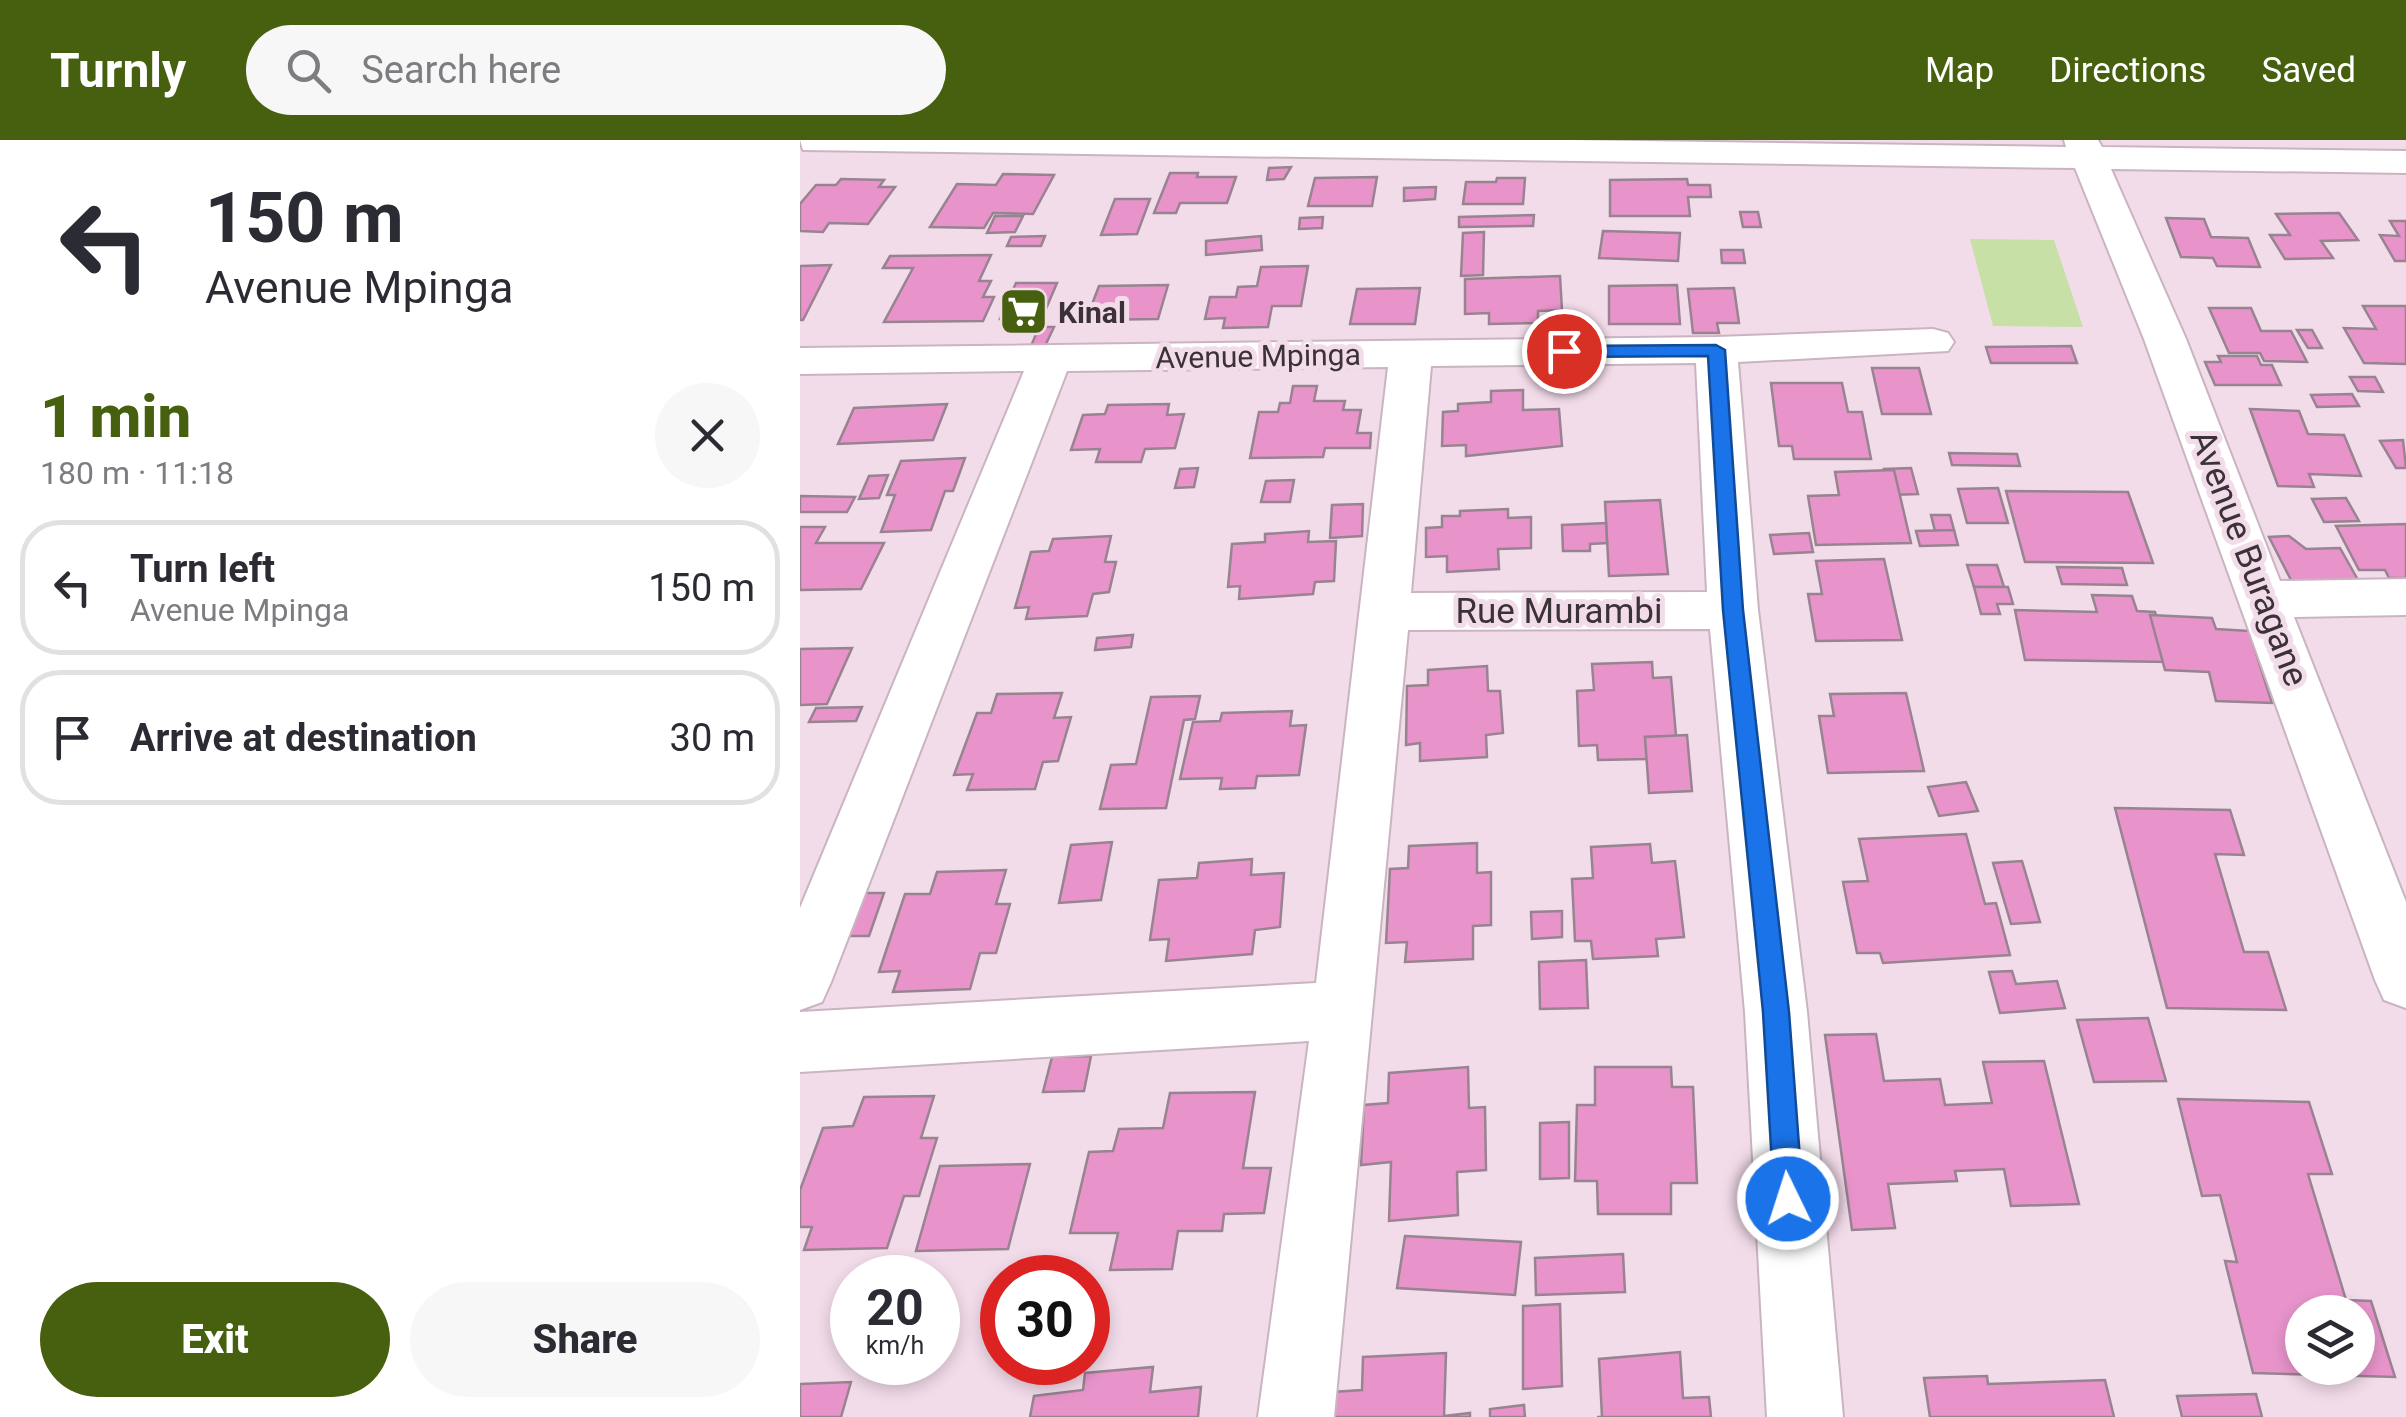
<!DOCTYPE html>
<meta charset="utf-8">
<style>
:root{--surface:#fff;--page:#f7f7f7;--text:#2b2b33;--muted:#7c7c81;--line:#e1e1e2;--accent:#46600f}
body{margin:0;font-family:Roboto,sans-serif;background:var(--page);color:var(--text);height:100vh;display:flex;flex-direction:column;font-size:38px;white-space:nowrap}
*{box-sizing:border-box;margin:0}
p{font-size:32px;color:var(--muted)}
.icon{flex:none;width:55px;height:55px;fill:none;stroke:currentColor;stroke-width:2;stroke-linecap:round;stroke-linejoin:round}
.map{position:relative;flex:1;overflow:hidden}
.drawer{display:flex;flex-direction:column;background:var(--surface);width:800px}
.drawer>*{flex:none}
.hud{background:#fff;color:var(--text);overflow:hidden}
.controls{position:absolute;left:1485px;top:1155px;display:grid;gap:20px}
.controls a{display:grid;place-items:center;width:90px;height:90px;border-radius:50%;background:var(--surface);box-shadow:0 5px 15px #0003;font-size:50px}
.speed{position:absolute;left:30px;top:1115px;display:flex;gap:20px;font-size:50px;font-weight:700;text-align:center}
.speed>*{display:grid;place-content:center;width:130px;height:130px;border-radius:50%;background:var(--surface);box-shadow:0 5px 15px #0003;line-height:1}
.speed small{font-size:25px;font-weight:400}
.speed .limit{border:15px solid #d22;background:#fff;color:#111}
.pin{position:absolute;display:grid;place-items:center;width:85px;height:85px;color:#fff;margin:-42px;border:5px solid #fff;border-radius:50%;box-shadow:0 2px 10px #0007}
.me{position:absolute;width:110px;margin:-55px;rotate:356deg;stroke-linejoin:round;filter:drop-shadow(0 0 8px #0008)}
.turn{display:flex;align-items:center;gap:35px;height:210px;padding:0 40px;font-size:45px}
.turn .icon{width:130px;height:130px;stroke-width:2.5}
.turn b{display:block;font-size:70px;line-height:85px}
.round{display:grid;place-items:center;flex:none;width:105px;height:105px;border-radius:52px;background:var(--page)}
.overview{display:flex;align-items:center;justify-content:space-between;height:170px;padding:0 40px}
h1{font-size:60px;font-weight:800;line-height:75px;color:var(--accent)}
.action{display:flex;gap:20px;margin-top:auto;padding:20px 40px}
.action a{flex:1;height:115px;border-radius:60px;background:var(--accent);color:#fff;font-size:40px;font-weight:800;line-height:115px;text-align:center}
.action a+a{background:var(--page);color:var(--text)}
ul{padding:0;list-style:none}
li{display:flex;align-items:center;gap:30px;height:135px;margin:0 20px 15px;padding:0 20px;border:5px solid var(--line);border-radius:40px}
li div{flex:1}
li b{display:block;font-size:38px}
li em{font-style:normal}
header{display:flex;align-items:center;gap:60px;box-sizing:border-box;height:140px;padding:0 50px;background:var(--accent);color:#fff}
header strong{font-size:48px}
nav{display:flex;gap:55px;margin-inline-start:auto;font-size:35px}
.search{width:700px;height:90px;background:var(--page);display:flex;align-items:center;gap:25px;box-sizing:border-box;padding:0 35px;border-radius:55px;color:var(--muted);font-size:38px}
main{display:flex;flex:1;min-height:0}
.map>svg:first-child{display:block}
.green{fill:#c7e0a6}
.building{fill:#e894cb;stroke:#988390;stroke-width:2.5;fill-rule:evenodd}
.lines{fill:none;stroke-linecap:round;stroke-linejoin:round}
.street-casing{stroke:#cab4c1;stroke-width:4}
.street{fill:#fff;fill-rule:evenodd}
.route{fill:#1a73e8;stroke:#114b97;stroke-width:2.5}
.labels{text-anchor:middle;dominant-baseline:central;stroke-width:10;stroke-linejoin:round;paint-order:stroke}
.far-poi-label{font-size:30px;font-weight:bold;fill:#3b3238;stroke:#f3dcea;text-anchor:start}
.far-street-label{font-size:30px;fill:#3b3238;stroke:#f3dcea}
.street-label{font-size:35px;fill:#3b3238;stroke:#f3dcea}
</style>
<header>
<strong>Turnly</strong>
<div class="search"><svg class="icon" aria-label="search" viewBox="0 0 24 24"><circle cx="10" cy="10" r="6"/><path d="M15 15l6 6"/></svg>Search here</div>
<nav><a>Map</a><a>Directions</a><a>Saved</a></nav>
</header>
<main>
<section class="drawer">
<div class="hud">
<div class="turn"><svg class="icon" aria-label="left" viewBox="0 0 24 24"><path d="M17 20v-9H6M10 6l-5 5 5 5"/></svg><div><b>150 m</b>Avenue Mpinga</div></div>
</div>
<div class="overview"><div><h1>1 min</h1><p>180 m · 11:18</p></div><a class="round"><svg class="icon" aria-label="close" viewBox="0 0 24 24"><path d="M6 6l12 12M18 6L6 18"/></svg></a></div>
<ul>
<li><svg class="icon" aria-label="left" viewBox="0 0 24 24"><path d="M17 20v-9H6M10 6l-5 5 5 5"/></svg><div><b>Turn left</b><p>Avenue Mpinga</p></div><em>150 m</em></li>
<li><svg class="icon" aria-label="arrive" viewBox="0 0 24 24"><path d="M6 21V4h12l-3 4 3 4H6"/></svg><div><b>Arrive at destination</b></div><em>30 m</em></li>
</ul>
<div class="action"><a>Exit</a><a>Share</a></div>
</section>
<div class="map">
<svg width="1606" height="1277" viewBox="0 0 1606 1277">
<rect width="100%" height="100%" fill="#f3dcea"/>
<path class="green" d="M1170,99l84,1 29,87 -90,-1z"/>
<g class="building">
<path d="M491,27l-7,12 -17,1 2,-12z"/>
<path d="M370,33h28l-1,4h39l-9,26h-47l-4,10h-22z"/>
<path d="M203,34l51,1 -21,39 -40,-1 -9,15 -54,-1 27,-43 39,1z"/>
<path d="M577,37l-5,29h-64l7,-28z"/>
<path d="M697,38h28l-2,26h-60l3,-22h30z"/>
<path d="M41,39l43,1 -5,7h16l-27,37 -39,-1 -6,9 -23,-1v-27l16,-19h20z"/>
<path d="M887,39l1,6h22l1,12h-23l2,19h-80v-36z"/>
<path d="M636,47l-1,12 -31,2v-13z"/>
<path d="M315,59h35l-13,35 -36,1z"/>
<path d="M940,72h18l3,15h-18z"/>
<path d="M1539,73l19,27 -37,1 12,17 -48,1 -15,-24h20l-14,-21z"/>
<path d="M734,75l-1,11 -74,1v-10z"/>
<path d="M195,76h28l-8,16 -28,1z"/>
<path d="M523,77l-1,11 -23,1 1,-11z"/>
<path d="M1366,78l38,1 7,18 37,1 12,29 -43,-1 -4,-8 -32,-1z"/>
<path d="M1590,81h16v40h-11l-15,-26 19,1z"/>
<path d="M803,91l77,2 -2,28 -79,-3z"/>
<path d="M684,92l-1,43 -22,1 2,-43z"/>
<path d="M245,96l-4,10h-34l4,-9z"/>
<path d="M461,96l1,14 -56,5v-14z"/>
<path d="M921,110h22l2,13h-23z"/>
<path d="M191,115l-12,26h12l-8,16h11l-11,24 -99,1 29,-54h-30l7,-12z"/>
<path d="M31,125l-28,55h-3v-54z"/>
<path d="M508,126l-7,40h-29l-4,21 -45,1 2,-10 -20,1 5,-22h26l2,-10 19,-1 4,-19z"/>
<path d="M760,136l2,34 -24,1v12l-49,1v-11l-24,1v-35z"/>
<path d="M216,143h41l-15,35 -42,1z"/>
<path d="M368,145l-10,34 -72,1 13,-34z"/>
<path d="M877,145l3,39h-71v-38z"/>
<path d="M620,148l-5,36h-65l7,-35z"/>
<path d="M934,148l5,35h-22l2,10h-26l-5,-44z"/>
<path d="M1563,166h43v58l-42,-1 -20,-35 32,1z"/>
<path d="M1409,168h42l10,23h30l16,31 -43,-1 -4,-8h-31z"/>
<path d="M239,187h15l-9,19h-14z"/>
<path d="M1497,190h15l10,18h-14z"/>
<path d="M1271,206l6,17h-86l-5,-16z"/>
<path d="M1418,216h39l4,9h11l9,20h-66l-10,-23h16z"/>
<path d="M1072,228h47l12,46h-49z"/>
<path d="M1550,237h25l8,15 -25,-1z"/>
<path d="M971,243h71l6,29h14l9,47h-77l-2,-13h-13z"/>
<path d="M493,246h24l-3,15h31l-2,9h18l-4,23h14l-1,15h-45l-2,9 -73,1 9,-46h19l2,-9h10z"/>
<path d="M723,250v20l36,-1 3,37 -96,10v-11l-24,1 1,-34 15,-1v-7l33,-2v-11z"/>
<path d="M1552,254l7,12 -42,1 -6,-12z"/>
<path d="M147,264l-14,36 -95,4 16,-36z"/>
<path d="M369,264l-2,11 17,-1 -9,34 -30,1 -4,13h-45l4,-13 -29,1 12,-35 22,-1 3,-9z"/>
<path d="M1450,269l49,2 9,23 36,1 17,41 -52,-2 5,13 -36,-1z"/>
<path d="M1603,300l3,28h-10l-16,-27z"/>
<path d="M1149,313l68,1 3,12 -68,-1z"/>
<path d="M165,318l-12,33h-8l-14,39 -50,2 14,-37h-8l14,-34z"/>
<path d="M398,328l-4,19 -19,1 5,-19z"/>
<path d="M1111,328l7,26 -27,1 -7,-26z"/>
<path d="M1094,330l17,73 -95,2 -8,-49 31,-1 -4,-23z"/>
<path d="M88,335l-9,23 -20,1 10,-23z"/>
<path d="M494,340l-4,22h-29l5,-21z"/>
<path d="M1198,348l10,35h-41l-9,-34z"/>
<path d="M1206,351l122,1 25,71 -128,-1z"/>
<path d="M0,356l55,1 -8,15h-47z"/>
<path d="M1546,358l13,23 -35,1 -12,-23z"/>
<path d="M860,360l8,74 -59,2 -4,-74z"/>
<path d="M563,364l-1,32 -32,2 2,-33z"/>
<path d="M708,369v9l23,-1v31l-33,1 1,20 -52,3v-16l-21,1v-29l16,-1v-11h18v-5z"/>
<path d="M1131,375h19l4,15 -19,1z"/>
<path d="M806,383l1,20 -17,1v7h-27l-1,-26z"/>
<path d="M1606,384v54h-17l-4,-8h-26l-23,-44z"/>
<path d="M0,387h25l-9,16h68l-23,46 -61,1z"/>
<path d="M1154,390l4,15 -38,1 -4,-15z"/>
<path d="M509,391l-1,11 28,-1 -2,40 -19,1 -2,12 -74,5 1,-13 -12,1 4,-43 33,-2v-8z"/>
<path d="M1009,393l4,19 -39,2 -4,-19z"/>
<path d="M311,396l-6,26h11l-7,30 -16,2 -6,22 -61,3 3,-12 -14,1 16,-56 18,-1 4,-12z"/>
<path d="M1489,396l17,13 34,-1 18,32 -66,2 -23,-45z"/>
<path d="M1084,419l18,81 -86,1 -8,-47h14l-6,-33z"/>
<path d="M1167,425h30l7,22h-30z"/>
<path d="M1257,427l65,1 5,17 -65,-1z"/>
<path d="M1174,447h34l5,17h-16l3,10h-19z"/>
<path d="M1292,455l40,1 5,15 18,1 15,50 -145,-2 -10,-50 82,2z"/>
<path d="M1350,475l62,3 4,11 33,2 23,72 -56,-2 -7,-29 -44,-2z"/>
<path d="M333,495l-2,12 -36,3 2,-12z"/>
<path d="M52,508l-25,56 -27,1v-56z"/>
<path d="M852,522l1,16 18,-1 5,59 -31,1 2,22 -49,1 -1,-15 -18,1 -2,-55 17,-1 -2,-26z"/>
<path d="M687,526l1,25h12l3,42 -17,2 1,22 -67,4v-18l-14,2 1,-59 21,-1v-15z"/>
<path d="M262,553l-8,25 17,-1 -13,44 -15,1 -8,27 -68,1 6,-16 -19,1 23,-62h14l6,-19z"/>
<path d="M1106,553l18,78 -96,2 -9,-57h15l-4,-22z"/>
<path d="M400,556l-5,23 -11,1 -18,88 -66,1 11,-44 25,-1 15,-67z"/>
<path d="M62,567l-6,14 -47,1 7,-14z"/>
<path d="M492,571l-2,15 16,-1 -7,50 -42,1 -2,12 -35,1 2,-11 -42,1 13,-57 27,-1 2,-8z"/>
<path d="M887,595l5,56 -43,2 -4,-56z"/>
<path d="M1166,642l12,29 -39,5 -11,-29z"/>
<path d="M1315,668l115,2 14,45 -29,-1 29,98h24l18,58 -119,-2z"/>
<path d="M1166,694l19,70 11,-1 14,52 -127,8 -3,-10h-23l-14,-71 25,-1 -9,-42z"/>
<path d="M312,702l-11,58 -42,3 12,-58z"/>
<path d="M677,703v30l14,-1v53l-18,1v33l-68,3 2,-20 -21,1 4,-74 18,-1 1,-22z"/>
<path d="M850,704l2,19 23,-2 9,76 -28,2 2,17 -65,3 -2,-18h-16l-3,-62 21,-1 -2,-31z"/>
<path d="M452,719l-1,16 33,-2 -4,54 -25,3 -3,24 -86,7 3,-22 -19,1 9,-60 38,-2 2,-15z"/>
<path d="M1222,721l18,61 -29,2 -18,-61z"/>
<path d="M206,730l-10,34h14l-14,49h-16l-10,36 -77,3 7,-21 -21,1 26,-78h25l7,-22z"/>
<path d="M58,753h26l-15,43h-27z"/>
<path d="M762,771v26l-30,2 -1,-27z"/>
<path d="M786,820l2,48 -48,1 -1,-47z"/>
<path d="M1212,831l4,13 41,-3 8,27 -65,5 -11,-41z"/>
<path d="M1348,878l18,63 -72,1 -17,-62z"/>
<path d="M1076,894l8,47 56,-2 5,26 47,-2 -9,-41 61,-1 35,143 -68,2 -7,-37 -49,2 2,10 -69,3 7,44 -43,2 -27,-195z"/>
<path d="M291,916l-7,35 -41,1 9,-35z"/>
<path d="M668,927l1,41 16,-1 1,63 -29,2 1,43 -69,6 2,-59 -30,3 3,-60 24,-2 1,-30z"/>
<path d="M795,927h76l1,20h21l4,96h-26v31h-73l-1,-33h-22l2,-76h18z"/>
<path d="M455,952l-12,76h28l-7,45 -40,1 -2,17h-44l-6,38 -62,1 8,-37h-48l19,-81 24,-1 6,-22 44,-1 7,-35z"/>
<path d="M134,956l-13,42h16l-18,58h-15l-17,52 -83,2 8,-23h-12v-37l23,-62 30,-2 11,-29z"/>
<path d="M1378,959l131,3 23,72h-24l38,126 25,1 24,76 -142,-4 -28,-112 12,1 -17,-67 -18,1zM1502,1172h56v56h-56z"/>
<path d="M769,982v56l-29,1v-56z"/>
<path d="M230,1024l-22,85 -92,2 24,-85z"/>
<path d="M605,1096l116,6 -6,53 -118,-7z"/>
<path d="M823,1114l2,38 -89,3 -1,-37z"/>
<path d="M760,1164l2,82 -39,3v-83z"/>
<path d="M880,1212l3,46 26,-1 2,20h-114h5l-3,-58z"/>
<path d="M646,1213l-2,63 26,-3v4h-139l1,-25 30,-2 1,-33z"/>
<path d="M353,1227l-3,25 51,-5 -3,30h-168l4,-21 49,-6 2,-17z"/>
<path d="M1187,1236l1,8 117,-4 9,37h-184l-6,-39z"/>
<path d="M51,1242l-10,35h-41v-33z"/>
<path d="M1456,1254l6,23h-80l-5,-21z"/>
<path d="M724,1265l1,12h-35v-8z"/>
</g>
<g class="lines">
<defs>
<g id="street">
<path d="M0,0h772l494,7 -2,-7h34l4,7 304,4v22l-295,-4 75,170 94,242 126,-2v36l-112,2 112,285v106l-22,-8 -9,-20 -231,-641 -69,-171 -1272,-18z"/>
<path d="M1133,189l15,4 6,9 -6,9 -210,11 20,248 49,402 36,405h-76l-22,-405 -35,-383 -302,1 -74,787h-76l51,-376 -509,31v-60l516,-29 72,-616 -321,4 -236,611 -9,20 -22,8v-102l224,-537 -224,3v-26l916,-11zM896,223l11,229 -296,1 20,-227z"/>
</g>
</defs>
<use href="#street" class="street-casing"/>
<use href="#street" class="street"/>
</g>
<path class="route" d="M916,205l9,5 18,260 46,402 14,187 -5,10 -10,4 -9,-4 -5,-10 -11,-187 -40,-402 -15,-254 -144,1 -9,-6 9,-5z"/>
<defs>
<symbol id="supermarket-square" viewBox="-11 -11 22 22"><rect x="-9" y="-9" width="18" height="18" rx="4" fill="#46600f" stroke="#f3dcea"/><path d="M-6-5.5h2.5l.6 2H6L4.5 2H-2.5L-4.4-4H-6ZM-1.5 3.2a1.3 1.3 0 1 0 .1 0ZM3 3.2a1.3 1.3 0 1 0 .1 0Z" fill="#fff"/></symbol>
</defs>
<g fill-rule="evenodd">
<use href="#supermarket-square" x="196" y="144" width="55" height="55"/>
</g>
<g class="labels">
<g class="far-poi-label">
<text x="258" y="172">Kinal</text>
</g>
<g class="far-street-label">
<text transform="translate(458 216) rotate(-1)">Avenue Mpinga</text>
</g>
<g class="street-label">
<text transform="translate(1449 418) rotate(69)">Avenue Buragane</text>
<text x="759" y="471">Rue Murambi</text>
</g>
</g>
</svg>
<div class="controls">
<a><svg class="icon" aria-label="layers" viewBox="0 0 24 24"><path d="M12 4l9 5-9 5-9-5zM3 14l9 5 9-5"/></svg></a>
</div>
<div class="speed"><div>20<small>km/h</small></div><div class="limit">30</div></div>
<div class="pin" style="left:764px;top:211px;background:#d93025"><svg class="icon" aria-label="arrive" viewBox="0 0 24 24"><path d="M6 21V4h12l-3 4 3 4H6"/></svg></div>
<svg class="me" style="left:988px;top:1059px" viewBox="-20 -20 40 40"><circle r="17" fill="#1a73e8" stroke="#fff" stroke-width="3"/><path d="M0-11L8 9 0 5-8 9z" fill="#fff"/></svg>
</div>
</main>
